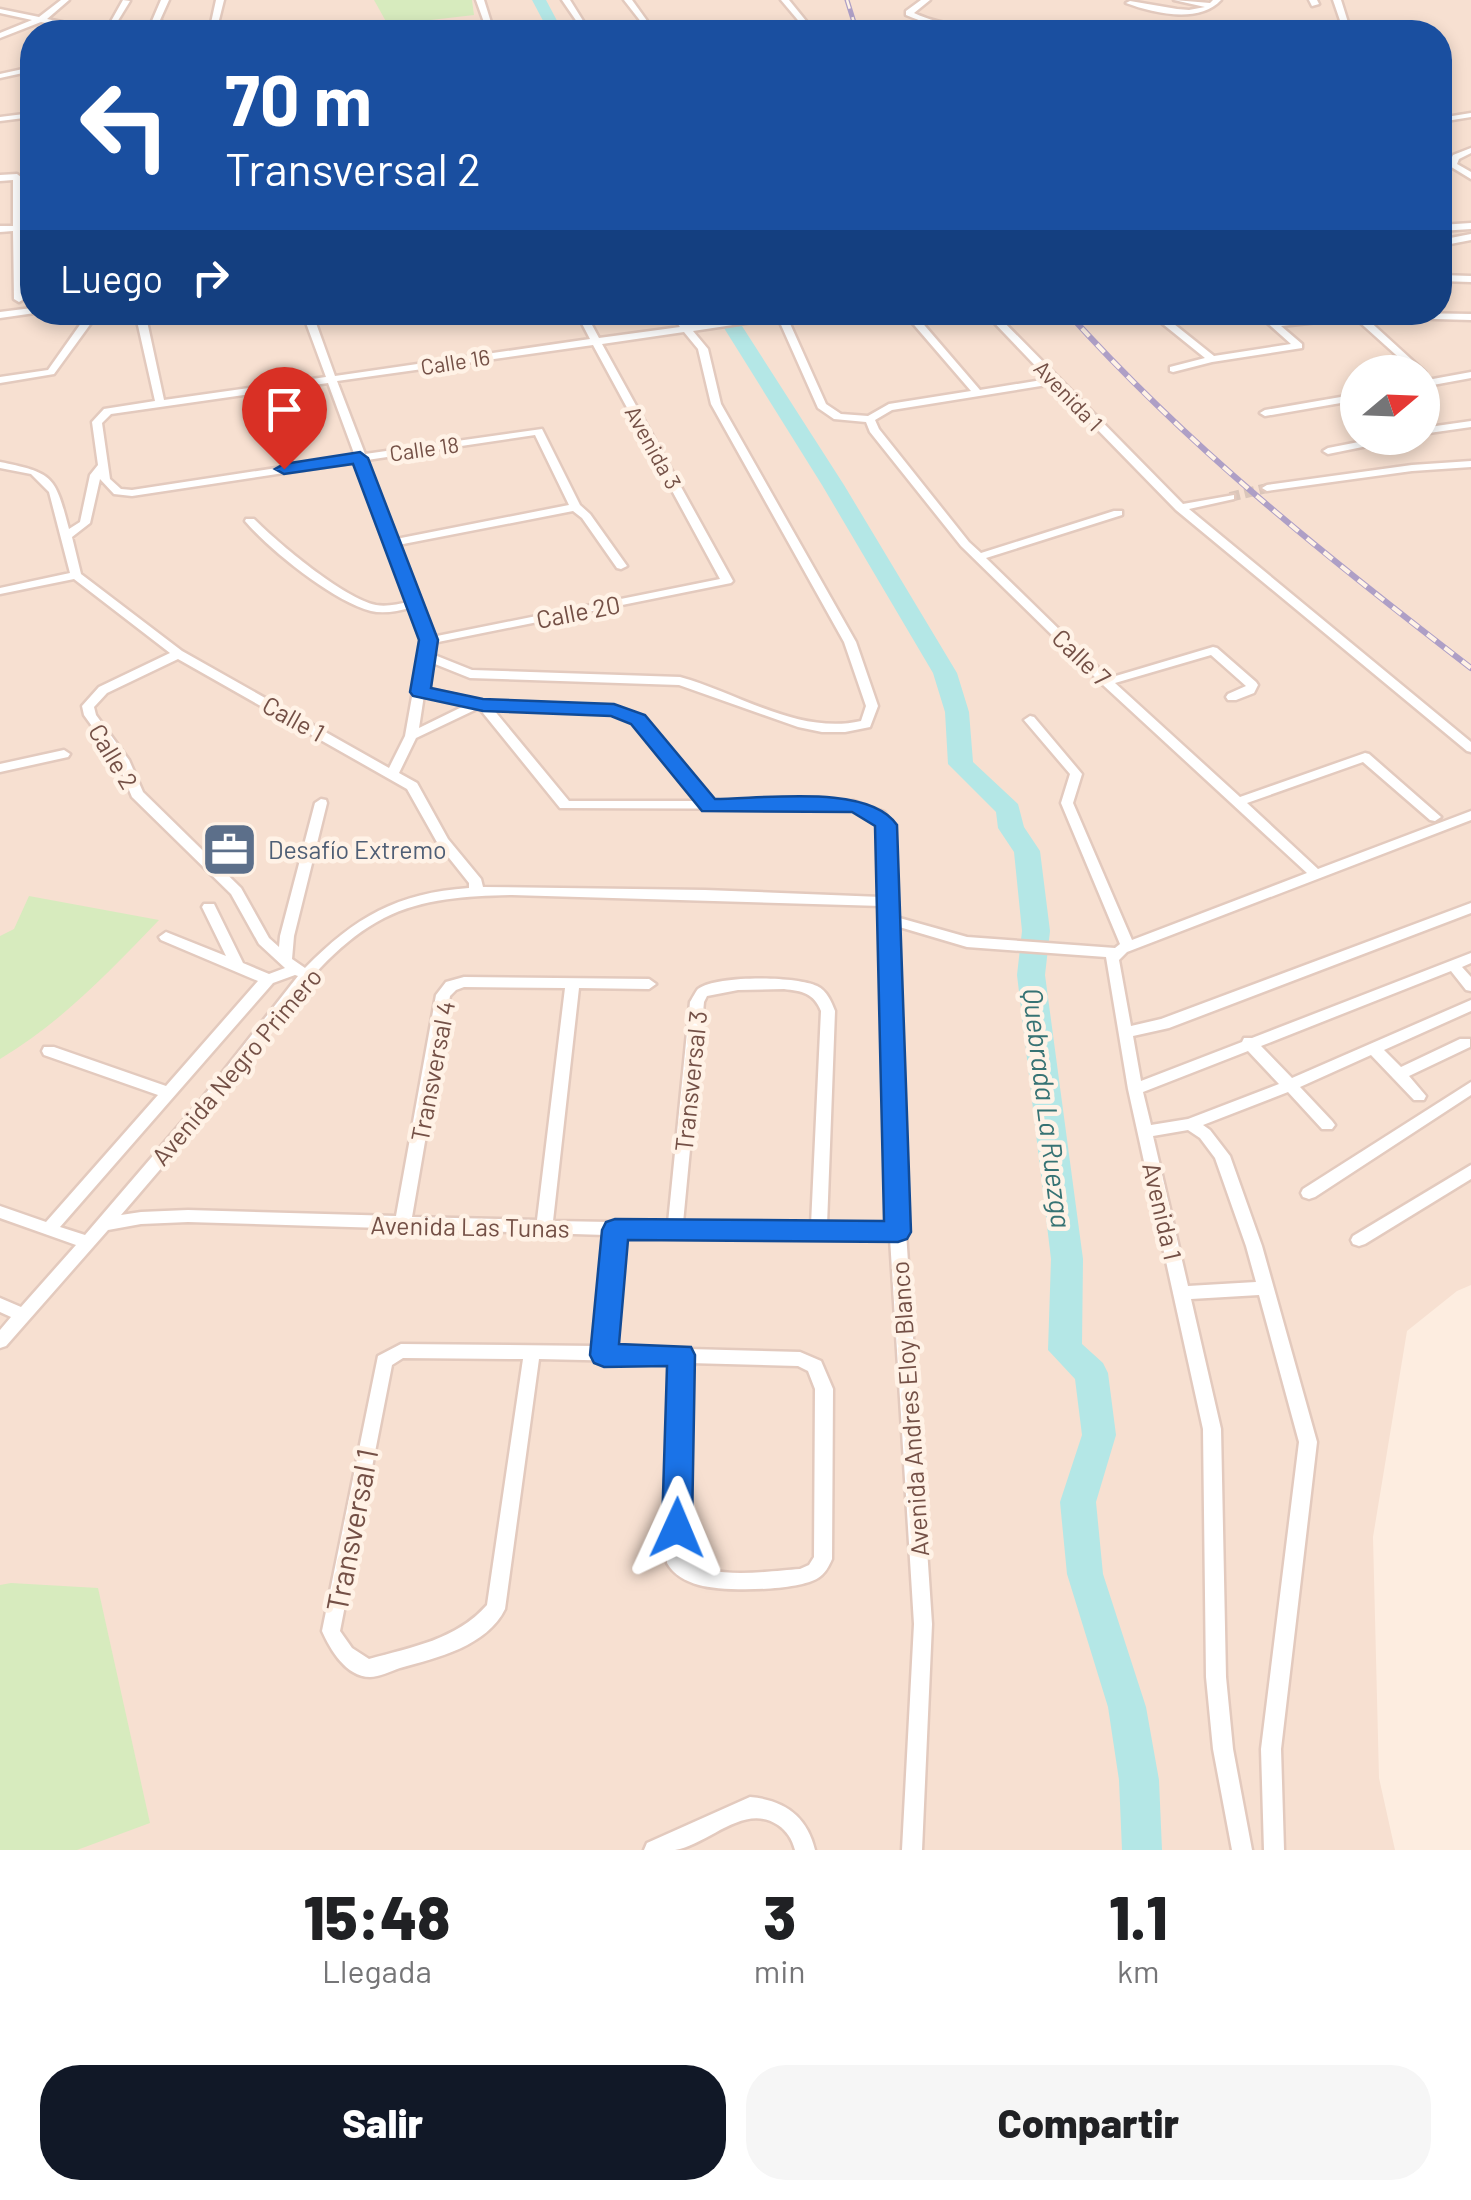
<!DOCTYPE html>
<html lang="es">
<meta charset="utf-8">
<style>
:root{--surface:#fff;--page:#f6f6f6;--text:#202124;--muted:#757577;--accent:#111827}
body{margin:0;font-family:Barlow,sans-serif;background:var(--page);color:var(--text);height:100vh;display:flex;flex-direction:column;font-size:38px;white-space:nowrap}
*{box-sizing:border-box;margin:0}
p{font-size:32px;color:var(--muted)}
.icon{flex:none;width:55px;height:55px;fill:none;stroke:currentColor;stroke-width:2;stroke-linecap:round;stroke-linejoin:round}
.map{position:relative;height:1850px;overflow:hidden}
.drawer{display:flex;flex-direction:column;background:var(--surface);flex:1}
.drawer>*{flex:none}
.guide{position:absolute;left:20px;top:20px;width:1432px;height:305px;border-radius:40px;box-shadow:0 5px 15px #0003;background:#1a4fa0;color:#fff;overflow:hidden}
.needle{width:65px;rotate:71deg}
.controls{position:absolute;left:1340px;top:355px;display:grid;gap:20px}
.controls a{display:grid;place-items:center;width:100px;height:100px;border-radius:50%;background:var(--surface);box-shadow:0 5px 15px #0003;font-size:50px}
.pin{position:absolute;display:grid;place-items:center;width:85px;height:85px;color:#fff;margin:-102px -42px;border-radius:50% 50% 50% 0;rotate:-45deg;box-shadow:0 0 10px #0007}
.pin .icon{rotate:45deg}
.me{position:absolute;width:110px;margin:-55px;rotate:1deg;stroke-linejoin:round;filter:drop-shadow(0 0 8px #0008)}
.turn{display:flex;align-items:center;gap:35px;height:210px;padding:0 40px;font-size:45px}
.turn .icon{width:130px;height:130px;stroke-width:2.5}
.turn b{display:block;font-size:70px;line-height:85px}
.then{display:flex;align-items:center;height:95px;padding:0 40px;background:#0003;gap:20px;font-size:38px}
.eta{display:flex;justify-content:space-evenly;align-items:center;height:170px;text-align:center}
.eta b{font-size:60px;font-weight:800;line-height:70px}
.primary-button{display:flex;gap:20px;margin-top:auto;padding:20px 40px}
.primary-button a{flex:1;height:115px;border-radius:40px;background:var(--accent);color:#fff;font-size:40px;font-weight:800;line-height:115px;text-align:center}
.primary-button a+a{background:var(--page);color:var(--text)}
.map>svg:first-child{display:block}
.residential{fill:#f7e0d1;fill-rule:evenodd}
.green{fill:#d7ebbe}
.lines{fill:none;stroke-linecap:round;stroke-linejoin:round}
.river{fill:#b4e7e6;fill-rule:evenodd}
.minor-tunnel{stroke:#dbc6ba;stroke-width:10;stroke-dasharray:10 5;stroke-linecap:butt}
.minor-casing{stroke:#e3cabe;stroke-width:5}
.minor{fill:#fff;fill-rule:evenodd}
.rail-far1-casing{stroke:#ae9fc6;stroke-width:5}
.rail-casing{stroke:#ae9fc6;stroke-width:6}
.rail-far1{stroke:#fff2e6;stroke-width:2.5;stroke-dasharray:9;stroke-linecap:butt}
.rail{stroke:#fff2e6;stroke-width:4;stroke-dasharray:11;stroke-linecap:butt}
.route{fill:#1a73e8;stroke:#114b97;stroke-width:2.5}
.labels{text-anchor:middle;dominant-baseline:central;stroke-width:9;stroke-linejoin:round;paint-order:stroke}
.far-street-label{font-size:22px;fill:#745046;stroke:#fff2e6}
.street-label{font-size:25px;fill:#745046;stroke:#fff2e6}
.service-label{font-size:25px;fill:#4e5e75;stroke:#fff2e6;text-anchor:start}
.water-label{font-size:28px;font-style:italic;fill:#377374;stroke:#fff2e6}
.near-street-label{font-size:30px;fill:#745046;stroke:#fff2e6}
</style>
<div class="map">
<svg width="1471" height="1850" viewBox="0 0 1471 1850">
<rect width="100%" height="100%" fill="#fdede0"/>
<path class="residential" d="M0,0h1471v1285l-14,6 -50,40 -34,206 6,241 16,72h-1395zM32,32h1408v280h-1408zM1358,372h64v66h-64z"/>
<g class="green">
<path d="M374,0h98l2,15 -86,10z"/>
<path d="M29,896l130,24c-49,51 -97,102 -159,139v-123l14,-7z"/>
<path d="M11,1583l87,5 52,235 -73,27h-77v-265z"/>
</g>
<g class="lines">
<g class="river">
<path d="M532,0h14l17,32h-14z"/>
<path d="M714,312h19l111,173 113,188 12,39 4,50 45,42 6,23 16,24 10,80 -5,44 38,284 -1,85 21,19 5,10 8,62 -20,67 7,72 43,133 13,73 3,70h-40l-3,-70 -11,-73 -41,-133 -7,-72 22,-67 -7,-56 -27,-29 3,-91 -34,-284 5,-44 -8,-79 -16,-24 -2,-16 -48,-48 -3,-52 -12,-39 -111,-188z"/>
</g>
<path class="minor-tunnel" d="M1230,497l37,-9"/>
<defs>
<g id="minor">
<path d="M61,0h8l-22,19 53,11v2h-11l-48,-10 -41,16v-5l32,-13 -32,-7v-4l39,8z"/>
<path d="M123,0l7,1 -19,31h-6z"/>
<path d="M161,0h8l-9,20 14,12h-7l-15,-11z"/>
<path d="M216,0h8l-8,32h-7z"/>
<path d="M476,0h8l10,32h-6l-2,-3 -54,3 3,-2 50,-5z"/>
<path d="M562,0h8l20,32h-6z"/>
<path d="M624,0h8l23,32h-6z"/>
<path d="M781,0h8l26,32h-7z"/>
<path d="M921,0h9l-16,13c41,19 90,15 135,15 18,0 39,-2 56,4 -21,1 -43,0 -64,0 -46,0 -92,2 -135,-17v-4z"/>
<path d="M1174,0l36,3 3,-3h8c-22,24 -68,13 -95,3l4,-2 47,8 12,1 16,-3z"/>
<path d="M1309,0h8l2,4 -7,2z"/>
<path d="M1333,0h8l10,32h-7z"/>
<path d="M32,67v4l-32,7v-4z"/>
<path d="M32,113v4l-32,4v-4z"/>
<path d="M1471,113v4l-31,5v-4z"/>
<path d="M1471,148v5l-12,6 -2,5 14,8v7l-23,-14 5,-10z"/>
<path d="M17,174l4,3 3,122 -5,3 -5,-3 -1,-68 -13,1v-6h13v-46l-13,1v-6z"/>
<path d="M1471,223v6l-31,2v-6z"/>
<path d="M1471,234v6l-31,6v-6z"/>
<path d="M1440,275l31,1v6l-31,-1z"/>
<path d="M32,308v4l3,1 -35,5v-6z"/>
<path d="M84,312h10v7l-40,55 -54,9v-6l48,-7 36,-51z"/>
<path d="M135,312h10l19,88 162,-23 -24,-65h10l23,64 255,-37 -14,-27h9l14,26 81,-11 -11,-15h9l11,13 91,-13h27l-20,5 39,87 15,10 27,2 21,-12 82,-13 -68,-79h10l67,78 68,-11 -64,-67h10l189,192 51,-9v4l-45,10 282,233v10l-4,-1 -291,-241 -123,-126 -161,26 -17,10 4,9 90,113 12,11 133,-42h8v4l-136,43 123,120 104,-31 4,1 39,34 2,3 -4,8 -18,7h-8l-2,-3 2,-3 18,-8 -35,-31 -96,28 125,114 125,-44 4,1 72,63 -6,4 -5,-1 -67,-58 -116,41 71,66 153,-58v9l-344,132 -8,8 12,66 30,-7 310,-116v10l-302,115 -36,8 8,45 101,-39 2,-4h8l219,-85v10l-9,4 9,10v14l-5,-1 -15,-19 -190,75 31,32 179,-78v11l-87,39 17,17 59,-28h10v8l-61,29 17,20 -2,4h-10l-43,-45 -71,32 32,34 3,4 -3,4h-10l-34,-37 -85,33 7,5 20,26 32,90 55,196 -36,307 3,101h-20l-3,-101 38,-307 -40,-147 -68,4 30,130 5,248 7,72 19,101h-20l-19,-101 -7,-72 -3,-248 -75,-340 -22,-132 -139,-10 -71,-21 10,306 26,392 -10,226h-20l12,-226 -24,-386 -268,-3 -9,112 187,5 21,9 12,28 -1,170c-3,7 -7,15 -14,19 -20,13 -95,14 -119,7 -14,-4 -25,-10 -32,-22l5,-201 -133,-3 -34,250c-18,37 -68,49 -105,59 -9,3 -21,9 -30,9 -24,0 -40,-28 -48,-46l56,-275 23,-12 195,2 10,-111 -418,-13 -47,2 -33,6 -102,116 -6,2v-18l11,-13 -11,-5v-14l21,9 55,-62 -76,-27v-12l46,16 112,-127 -114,-40 -2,-4 2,-4h10l112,39 92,-105 -97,-41 -2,-3 7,-5 60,24 -24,-49 2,-3h10l29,59 26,11 16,-6 -26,-24 -28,-50 -99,-97 -15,-36 -33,-46 -2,-9 17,-19 71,-34 -96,-74 -74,15v-6l70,-15 -21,-81 -18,-18 -31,-6v-6c54,11 55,14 69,67l11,-7 10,-47 8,-10 -6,-43 12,-13 51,-8zM778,318l40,90 16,11 32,3 4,10 91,114 142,139 204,188 -175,67 -59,-137 9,-29 -48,-57 -4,-1 -6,4 46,54 -9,29 59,141 -5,4 -148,-11 -71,-20 -1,-12 3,-3 -3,-3 -2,-74 -9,-13 -30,-11h-141l-71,-85 -29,-10 -130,-5 -57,-13 4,-26 40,16 209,7 119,42 24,5h23l25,-5 8,-21 -22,-64 -135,-238 -13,-55 -15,-18zM684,332l14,17 13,55 133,238 22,64 -5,15c-62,14 -123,-28 -181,-44l-208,-7 -40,-16 1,-11 298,-60 2,-2 -131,-237zM593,345l127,234 -288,58 -34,-92 175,-34 9,7 35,50 4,1 6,-3 -37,-52 -10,-9 -38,-76 -177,25 -28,-73zM328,383l27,73 -223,34 -11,-1 -11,-10 -8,-56 9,-9zM535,435l34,70 -173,34 -29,-79zM357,462l51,140c-10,2 -21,5 -32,3 -33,-7 -98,-62 -122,-86h-8l-1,2c26,30 88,80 126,90 13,3 27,0 39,-3l12,33 -17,95 -16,32 -207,-117 -101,-77 -9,-37 18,-14 10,-44 14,15 18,2zM178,659l229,130 31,55 31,39v5c-72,5 -114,29 -164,80l-13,-9 2,-23 33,-133 -1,-3 -5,-1 -6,4 -35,133 -1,11 -10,-9 -28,-50 -98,-96 -14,-32 -33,-45 -2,-8 13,-14zM424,695l42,10 -47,23zM479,708l81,100 292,1 22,9 5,7 2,72 -176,-7 -222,-3 -2,-8 -33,-40 -31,-56 -18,-10 17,-35zM493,709l119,5 22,8 65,79h-130zM512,895l370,11 8,320 -63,-1 8,-214c-4,-10 -8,-20 -18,-25 -21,-10 -100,-11 -119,3 -2,2 -6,10 -8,13l-22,221 -115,-2 26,-233 70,1 7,-5 -7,-5 -185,-2 -18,5 -10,13 -40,221 -208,-6 -47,2 -20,3c36,-42 74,-85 108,-130 43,-56 90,-134 155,-167 40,-20 84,-22 128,-23zM295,975l3,1 -99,126 -114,133 -25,-8 213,-244zM464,987l101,1 -28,232 -125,-3 38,-221 6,-6zM784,989c18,2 30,4 37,22l-10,214 -128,-2 21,-221 3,-6 31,-6zM1248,1051l31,33 -91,35 -37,6 -8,-33zM1188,1130l12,8 15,20 31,88 10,36 -68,4 -35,-150zM403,1358l120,1 -36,246c-31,35 -75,42 -118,54l-17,-11 -12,-17 52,-266zM689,1363l109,3 10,5 7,18 -1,168 -5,8 -9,4c-32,2 -89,12 -115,-10z"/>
<path d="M451,312h19l-18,6 -5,-3z"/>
<path d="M1148,312h11l55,44 77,-12 -36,-32h10l10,9 76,-9 120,2v6l-106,-3 58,53 2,2 -3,2v-2h-7l-60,-54 -74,8 21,18v4l-90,14 -39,10 -3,-1v-4l35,-9z"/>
<path d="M1471,372v6l-49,9v-6z"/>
<path d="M1358,394v6l-93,16 -5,-3 5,-3z"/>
<path d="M1471,421v6l-49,7v-6z"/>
<path d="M1379,438h18l-5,3 -64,13 -5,-3 5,-3z"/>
<path d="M1471,461v6l-59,4 -145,20 -5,-3 5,-3 145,-20z"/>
<path d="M64,750l6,4 -2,3 -68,15v-8z"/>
<path d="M1471,1082v13l-156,102 -6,2 -6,-2 -2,-4 2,-4z"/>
<path d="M1471,1165v14l-106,65 -6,2 -6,-2 -2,-4 2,-4z"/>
<path d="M750,1797c34,3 57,19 65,53h-20c-3,-11 -8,-19 -17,-25 -34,-23 -70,20 -103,25 -9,0 -21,0 -31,0l3,-7z"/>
</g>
</defs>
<use href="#minor" class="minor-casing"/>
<use href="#minor" class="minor"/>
<defs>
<path id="rail-far1" d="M847,0l10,32"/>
<path id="rail" d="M1067,312c121,135 261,246 404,356"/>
</defs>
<use href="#rail-far1" class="rail-far1-casing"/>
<use href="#rail" class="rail-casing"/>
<use href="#rail-far1" class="rail-far1"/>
<use href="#rail" class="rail"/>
</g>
<path class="route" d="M360,452l8,6 70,182 -7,48 52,11 131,5 31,11 70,84c48,0 154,-16 182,26l14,407 -4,7 -9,3 -270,-2 -9,104 72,3 4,8 -3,173 -4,10 -11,4 -10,-4 -5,-10 5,-162 -63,1 -10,-4 -4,-8 12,-125 4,-8 9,-3 269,2 -9,-395 -23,-14 -150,-1 -71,-87 -20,-8 -128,-5 -70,-15 -3,-4 9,-52 -66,-176 -69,10 -9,-5 9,-5z"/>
<defs>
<symbol id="office-square" viewBox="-11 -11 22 22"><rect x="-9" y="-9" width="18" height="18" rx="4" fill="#5c6f8a" stroke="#fff2e6"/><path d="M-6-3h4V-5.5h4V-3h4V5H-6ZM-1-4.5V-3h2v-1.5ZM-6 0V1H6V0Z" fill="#fff"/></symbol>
</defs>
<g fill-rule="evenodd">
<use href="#office-square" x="198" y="818" width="63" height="63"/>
</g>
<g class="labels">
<g class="far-street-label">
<text transform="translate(455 361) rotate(-9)">Calle 16</text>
<text transform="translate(1069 395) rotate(46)">Avenida 1</text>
<text transform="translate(654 447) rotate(61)">Avenida 3</text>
<text transform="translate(424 448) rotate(-8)">Calle 18</text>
</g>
<g class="street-label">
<text transform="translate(578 611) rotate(-11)">Calle 20</text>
<text transform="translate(1082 657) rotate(44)">Calle 7</text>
<text transform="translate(294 718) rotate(29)">Calle 1</text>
<text transform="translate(114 756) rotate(59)">Calle 2</text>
<text transform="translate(236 1066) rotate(-50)">Avenida Negro Primero</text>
<text transform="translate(432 1071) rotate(-79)">Transversal 4</text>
<text transform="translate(690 1081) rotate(-84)">Transversal 3</text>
<text transform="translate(1163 1211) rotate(77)">Avenida 1</text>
<text transform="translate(470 1226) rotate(1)">Avenida Las Tunas</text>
<text transform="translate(909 1409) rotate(-94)">Avenida Andres Eloy Blanco</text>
</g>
<g class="service-label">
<text x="268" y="849">Desafío Extremo</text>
</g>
<g class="water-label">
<text transform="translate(1048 1108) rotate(83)">Quebrada La Ruezga</text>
</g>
<g class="near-street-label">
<text transform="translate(351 1530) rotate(-79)">Transversal 1</text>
</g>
</g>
</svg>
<div class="controls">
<a><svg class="needle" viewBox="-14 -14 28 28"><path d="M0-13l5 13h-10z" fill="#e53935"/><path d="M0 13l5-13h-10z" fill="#757577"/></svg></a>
</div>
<div class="pin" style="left:284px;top:469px;background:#d93025"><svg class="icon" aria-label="arrive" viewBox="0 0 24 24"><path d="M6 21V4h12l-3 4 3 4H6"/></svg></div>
<svg class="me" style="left:677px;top:1528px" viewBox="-20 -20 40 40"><path d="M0-17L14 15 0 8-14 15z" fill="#1a73e8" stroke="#fff" stroke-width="4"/></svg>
<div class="guide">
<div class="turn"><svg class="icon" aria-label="left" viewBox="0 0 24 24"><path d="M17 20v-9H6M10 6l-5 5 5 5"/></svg><div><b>70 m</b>Transversal 2</div></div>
<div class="then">Luego<svg class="icon" aria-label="right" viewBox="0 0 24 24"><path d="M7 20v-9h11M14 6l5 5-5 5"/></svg></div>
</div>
</div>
<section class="drawer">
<div class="eta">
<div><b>15:48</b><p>Llegada</p></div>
<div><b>3</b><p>min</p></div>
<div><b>1.1</b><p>km</p></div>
</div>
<div class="primary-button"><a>Salir</a><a>Compartir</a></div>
</section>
